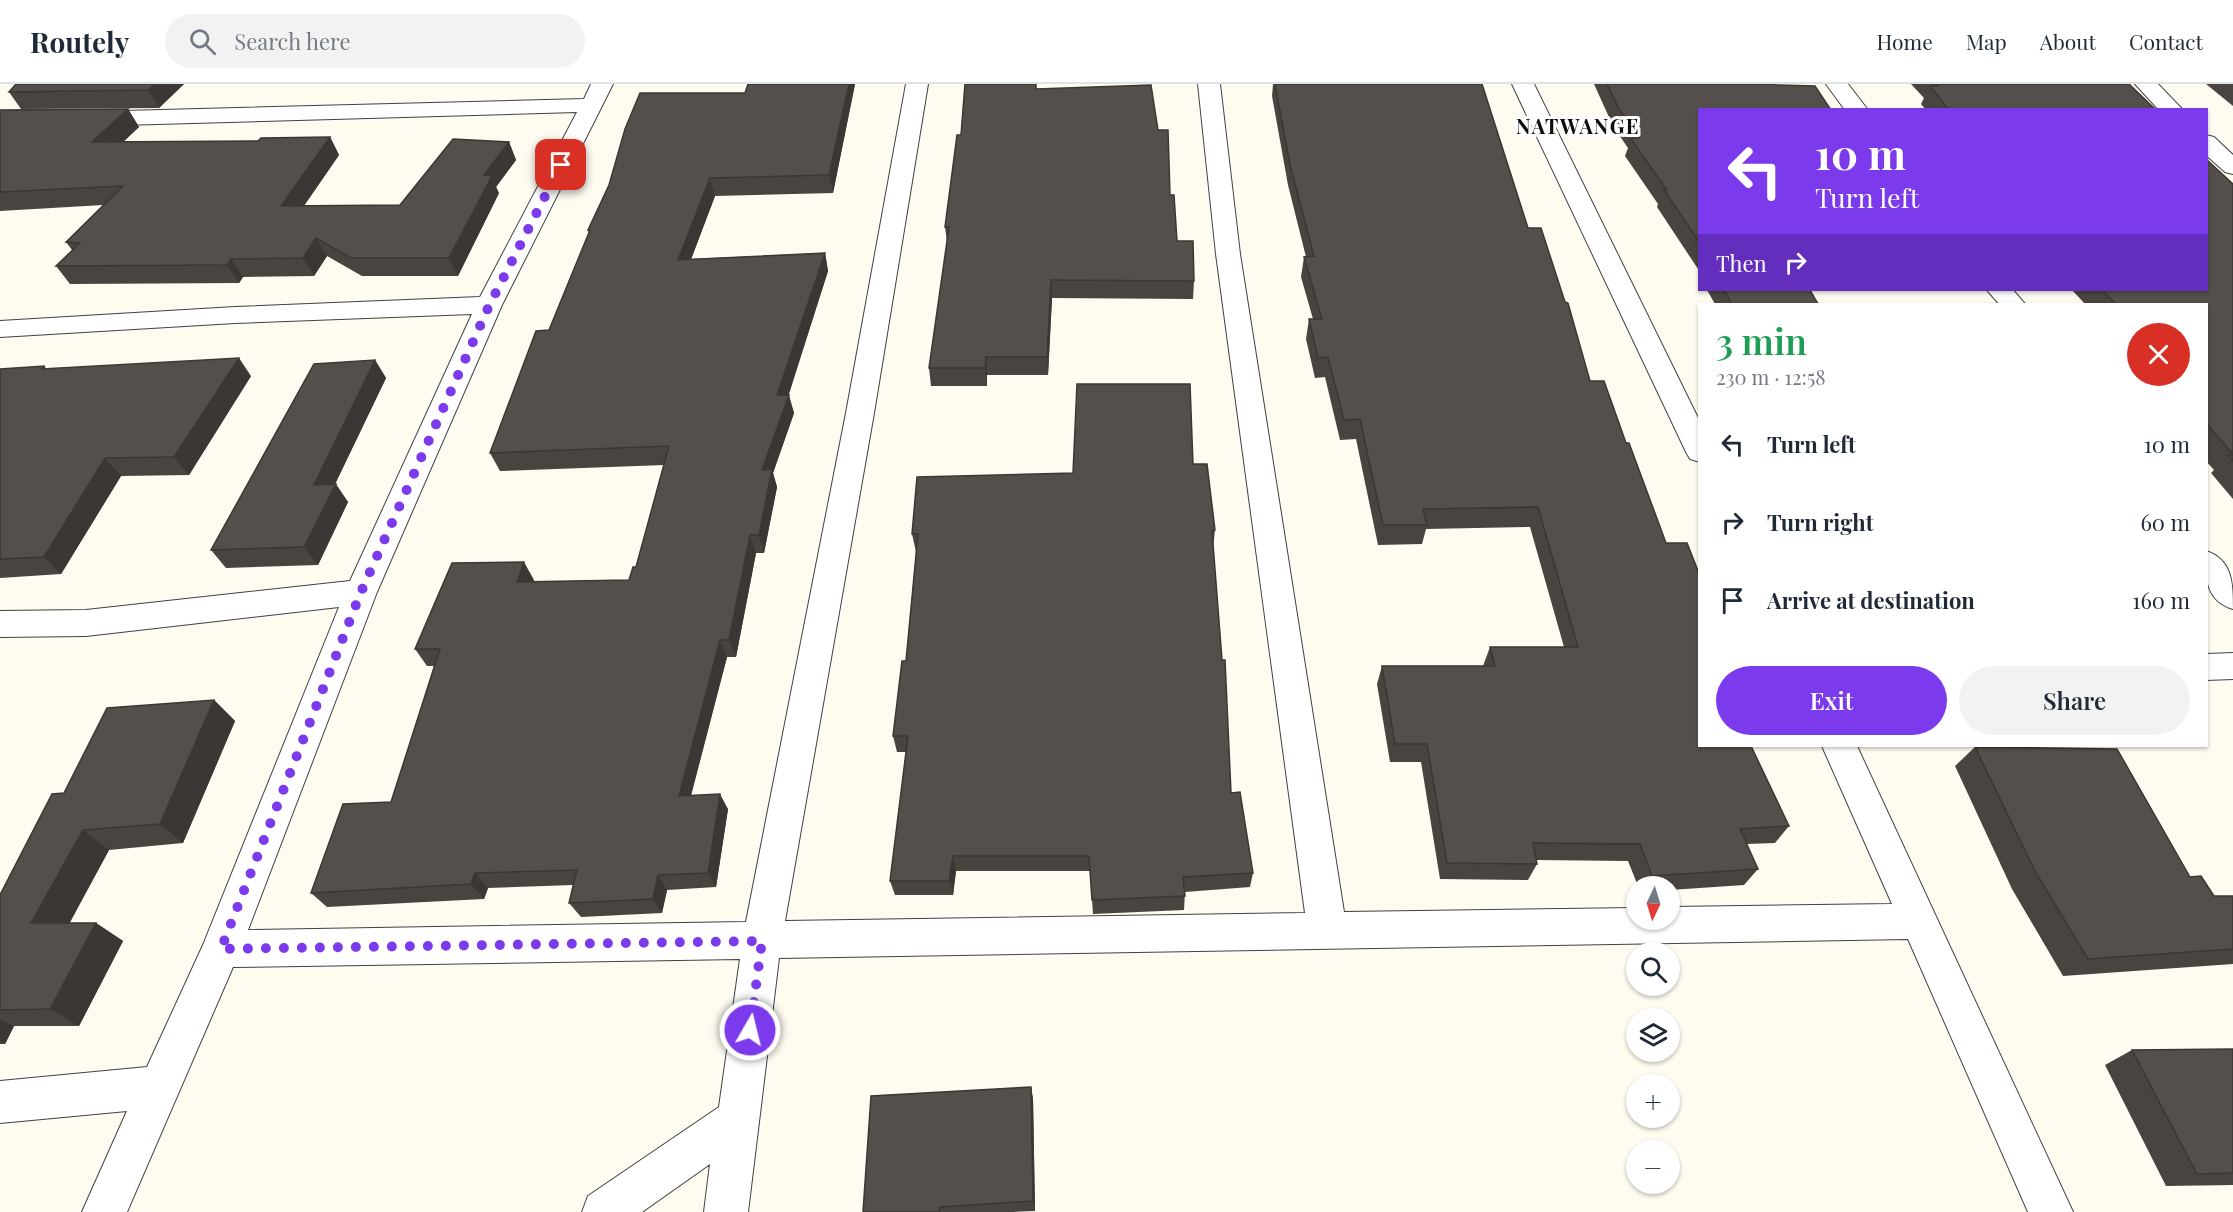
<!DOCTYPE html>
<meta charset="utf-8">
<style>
:root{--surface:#fff;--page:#f2f2f3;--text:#1f2937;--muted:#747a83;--line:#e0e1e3;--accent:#7c3aed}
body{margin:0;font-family:"Playfair Display",serif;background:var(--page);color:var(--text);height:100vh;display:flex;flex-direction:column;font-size:22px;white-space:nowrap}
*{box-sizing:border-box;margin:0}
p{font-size:20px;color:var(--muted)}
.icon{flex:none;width:33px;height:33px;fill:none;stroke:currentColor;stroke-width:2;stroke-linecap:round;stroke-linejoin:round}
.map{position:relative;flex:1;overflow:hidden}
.panel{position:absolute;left:1698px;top:219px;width:510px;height:444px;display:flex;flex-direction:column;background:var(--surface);border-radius:0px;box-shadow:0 2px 4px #0004}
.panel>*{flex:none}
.top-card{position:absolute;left:1698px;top:24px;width:510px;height:183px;border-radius:0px;box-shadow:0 2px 4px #0004;background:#7c3aed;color:#fff;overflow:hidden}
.needle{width:39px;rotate:184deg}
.tools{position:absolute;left:1626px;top:792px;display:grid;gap:12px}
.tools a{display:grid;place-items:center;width:54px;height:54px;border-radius:50%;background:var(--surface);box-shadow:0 2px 4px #0004;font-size:30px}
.pin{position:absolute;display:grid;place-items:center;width:51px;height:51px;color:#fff;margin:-26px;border-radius:12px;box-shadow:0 3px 9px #0006}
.me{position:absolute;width:66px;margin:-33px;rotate:8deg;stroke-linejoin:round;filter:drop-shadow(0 0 4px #0008)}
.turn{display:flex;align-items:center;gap:21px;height:126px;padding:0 18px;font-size:27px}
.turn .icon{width:78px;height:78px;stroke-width:2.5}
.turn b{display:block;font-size:42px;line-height:51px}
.then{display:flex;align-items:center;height:57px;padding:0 18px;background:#0003;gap:12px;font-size:22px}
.round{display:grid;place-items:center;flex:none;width:63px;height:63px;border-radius:32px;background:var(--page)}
.summary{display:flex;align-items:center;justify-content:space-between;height:102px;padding:0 18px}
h1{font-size:36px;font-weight:600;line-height:45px;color:#1e9e55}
.action{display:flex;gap:12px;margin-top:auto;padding:12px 18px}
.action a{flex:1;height:69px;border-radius:36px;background:var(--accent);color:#fff;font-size:24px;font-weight:600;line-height:69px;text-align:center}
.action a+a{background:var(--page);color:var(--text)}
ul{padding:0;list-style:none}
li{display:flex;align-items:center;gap:18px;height:78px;padding:0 18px}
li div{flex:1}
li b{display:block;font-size:22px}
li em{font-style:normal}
header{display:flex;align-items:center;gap:36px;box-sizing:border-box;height:84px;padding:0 30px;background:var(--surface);border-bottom:2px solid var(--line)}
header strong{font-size:28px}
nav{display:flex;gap:33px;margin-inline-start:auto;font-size:21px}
.search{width:420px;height:54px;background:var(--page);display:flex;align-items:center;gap:15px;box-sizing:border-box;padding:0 21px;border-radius:33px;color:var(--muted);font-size:22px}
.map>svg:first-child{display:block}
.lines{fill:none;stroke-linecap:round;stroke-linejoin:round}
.minor-casing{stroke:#414141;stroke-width:2}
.minor{fill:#fff;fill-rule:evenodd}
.wall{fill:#494440}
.shaded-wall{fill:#3c3734}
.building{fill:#554f4b;stroke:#3c3734;stroke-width:1.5}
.route{stroke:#7c3aed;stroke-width:10;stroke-dasharray:0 18}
.labels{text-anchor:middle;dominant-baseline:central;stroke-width:6;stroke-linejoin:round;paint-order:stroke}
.far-district-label{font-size:20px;font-weight:bold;letter-spacing:1.5px;fill:#0e0e0e;stroke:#fff}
</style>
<header>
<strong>Routely</strong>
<div class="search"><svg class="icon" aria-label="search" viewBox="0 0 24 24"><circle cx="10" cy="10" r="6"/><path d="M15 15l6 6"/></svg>Search here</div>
<nav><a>Home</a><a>Map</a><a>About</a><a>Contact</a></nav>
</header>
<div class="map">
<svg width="2233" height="1128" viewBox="0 0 2233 1128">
<rect width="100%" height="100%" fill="#fefbf0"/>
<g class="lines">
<defs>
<g id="minor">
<path d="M591,0h22l-111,221 -125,287 -129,338 498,-8 100,-509 60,-329h22l-54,329 -89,508 520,-8 -89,-659 -18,-170h22l20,170 104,658 292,-4v12h34v-13l222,-3 -70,-158h35l216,466h-45l-120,-273 -1129,19 -31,254h-44l6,-48 -68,48h-60l6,-16 131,-89 21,-148 -507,8 -106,245h-45l45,-101 -127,12v-42l147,-14 56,-122 136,-338 -253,29 -86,1v-26l86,-1 264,-29 122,-267 -237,9 -235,14v-16l235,-14 245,-10 97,-185 -492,14 -85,-1v-14l85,1 499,-13z"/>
<path d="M1512,0h22l166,338v40l-10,-3 -4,-7z"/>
<path d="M1826,0h22l20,26h-23z"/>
<path d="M2135,0h23l25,26h-24z"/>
<path d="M2206,51l8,2 19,18v19l-8,-2 -19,-17z"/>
<path d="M1987,206h26l12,14h-26z"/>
<path d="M2206,467c27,9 27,33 27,58 -29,-9 -27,-33 -27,-58z"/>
<path d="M2233,569v26l-27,1v-26z"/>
</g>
</defs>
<use href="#minor" class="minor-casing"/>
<use href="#minor" class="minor"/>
</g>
<g class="wall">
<path d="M16,0h168l-25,24 -138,1 -12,-17z"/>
<path d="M748,0h107l-22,109 -118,3 -24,63 134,-6 3,18 -40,124 6,18 -21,60 4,14 -13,66h-8l-20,104h-9l-36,138 37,14 -12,78 -49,3 -5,23 -81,4 -12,-14 4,-18 -85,3 -4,11 -157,8 -16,-14 80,-91 43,-136h-7l-12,-17 119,-69 -1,2 96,-2 7,-13 28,-102 -164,6 -10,-18 59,-123 40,-97 -1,-3 157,-137z"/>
<path d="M1273,0h209l46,144 62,153 110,365 89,80 -14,17 -28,1 11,25 -14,16 -74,5v-4h-32l-10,-25 -92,-1 1,4 -9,16 -88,-1 -19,-117h-31l-13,-78 5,-18h101l7,-19h74l-34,-120 -104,2 -4,15 -44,1 -22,-106 -16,1 -15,-63 -10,1 -9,-39 3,-20h4l-12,-42 3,-20h2l-18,-72 -16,-89z"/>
<path d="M1594,0h181l-75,26v162l-43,-65 1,-3 -33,-48 3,-8 -15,-22z"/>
<path d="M1911,0h218l27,26h-230l-5,-6 3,-6z"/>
<path d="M2206,0h27v22z"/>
<path d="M1037,5l121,41 12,65 7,46 17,40 -1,18 -141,-1 -4,77h-61v11h-56l-2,-18 18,-126 -2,-15 16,-92z"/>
<path d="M128,25l11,18 -16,15 135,-1 72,-4 9,18 -35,51 96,-1 109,-63 7,18 -20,27 3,6 -41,83h-96l-35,-20 -13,20 -71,1 -4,6 -169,1 -14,-18 16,-16 -6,-8 37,-37 -103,6v-101z"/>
<path d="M2233,100v315l-22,-26 3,-3 -8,-9v-157h-121l-13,-14h134z"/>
<path d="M1707,206h103l8,14h-103z"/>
<path d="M375,276l11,18 -51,106 13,18 -30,63 -92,3 -15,-18z"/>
<path d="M44,282l3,3 204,7 -62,99 -68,1 -60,98 -61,4v-209z"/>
<path d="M1193,380l22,66 -2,18 18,245 22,80 -3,14 -65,5 -1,18 -91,4 -3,-43h-134l-3,24h-58l-5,-14 16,-129h-9l-4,-16 13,-75 10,-109 -4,-18 161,-61z"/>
<path d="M214,616l21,21 -52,122 -74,7 -40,73h27l27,18 -44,85h-65l-9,18h-5v-149l64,-102z"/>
<path d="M1975,663l215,130 24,19h19v68l-170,12 -51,-87 -57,-123z"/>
<path d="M2233,965v136l-67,1 -61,-121 27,-15z"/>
<path d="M1031,1003l2,12 2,112 -22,1h-150z"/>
</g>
<g class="shaded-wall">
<path d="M155,0h29l-25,24 -11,-18z"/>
<path d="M849,0h6l-22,109 -4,-18z"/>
<path d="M128,25l11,18 -35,33 -12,-18z"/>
<path d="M330,53l9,18 -48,69 -10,-18z"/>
<path d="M509,58l7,18 -20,27 3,6 -41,83 -9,-18 35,-83z"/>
<path d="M710,94l5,18 -31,82 -6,-18z"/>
<path d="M316,154l11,18 -13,20 -11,-18z"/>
<path d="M825,169l3,18 -45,142 -6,-18z"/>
<path d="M231,175l12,18 -4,6 -12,-18z"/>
<path d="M1051,196l1,18 -4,77 -1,-18z"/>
<path d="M986,273l1,18v11l-2,-18z"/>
<path d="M239,274l12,18 -62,99 -15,-18z"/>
<path d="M375,276l11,18 -60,125 -12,-18z"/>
<path d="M789,311l5,18 -21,60 4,14 -13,66 -5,-18 3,-65z"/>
<path d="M105,374l16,18 -60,98 -17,-17z"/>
<path d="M336,400l12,18 -30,63 -14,-18z"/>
<path d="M750,451l6,18 -20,104 -7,-17z"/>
<path d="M524,478l10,18 -7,19 -10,-17z"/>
<path d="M720,556l7,17 -40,154 -8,-15z"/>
<path d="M214,616l21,21 -52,122 -23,-19z"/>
<path d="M720,710l8,15 -12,78 -8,-14z"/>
<path d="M83,746l26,20 -49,91 -29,-18z"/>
<path d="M953,772l3,15 -3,24 -4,-14z"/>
<path d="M475,789l13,15 -4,11 -13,-15z"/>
<path d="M658,791l9,15 -5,23 -9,-14z"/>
<path d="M96,839l27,18 -44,85 -29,-17z"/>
<path d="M0,935l14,7 -9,18 -5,-3z"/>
<path d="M1031,1003l2,12 2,112 -2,-10z"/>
</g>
<g class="building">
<path d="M16,0h139l-7,6 -139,2z"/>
<path d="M748,0h101l-20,91 -119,3 -32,82 147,-7 -48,142h12l-27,75 10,-1 -13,66h-9l-21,105h-9l-41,156 41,-2 -12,79 -50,2 -5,24 -84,4 8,-33 -102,3 -4,11 -160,9 32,-89 48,-2 49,-153h-25l37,-86 72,-1 -7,20 112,-2 4,-13h3l33,-121 -179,7 46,-122 13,-1 41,-100h-2l21,-45 16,-56 15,-36h105z"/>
<path d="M965,0h71v5l115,-4 7,45h10l2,65h4l3,46h16l1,40 -143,-1 -4,77h-61l-1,11h-56l20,-141h-4l12,-92h4z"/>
<path d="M1275,0h207l46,144h13l24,74 3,1 22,78h14l22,62h3l37,100h21l13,33v170h51l38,80 -49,3 18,40 -106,7 -12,-32 -107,-1 4,21 -90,-1 -20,-119h-32l-13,-78h113l-5,-19h88l-40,-140 -115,2 4,16h-44l-23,-106 -16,1 -16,-63 -10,1 -9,-39h13l-18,-62 10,-1 -24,-91z"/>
<path d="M1607,0h168l1,1 39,1 16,24h-131v133l-36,-53h3l-36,-51 8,-1 -20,-29z"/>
<path d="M1936,0h193l27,26h-207l-19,-24h8z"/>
<path d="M128,25l-36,33 166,-1 3,-3 69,-1 -49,69 119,-1 53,-66 56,3 -25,33 8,1 -43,82h-98l-35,-20 -13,20 -72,1 -4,6 -171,1 24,-23 -14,-1 57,-56 -123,6v-82z"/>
<path d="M2206,75l27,25v270l-27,-31v-119h-90l-14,-14h104z"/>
<path d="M1724,206h86l8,14h-86z"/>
<path d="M239,274l-65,99 -69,1 -61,99 -44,2v-190l44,-3 -2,3z"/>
<path d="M375,276l-61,125 22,-1 -32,63 -93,3 103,-186z"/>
<path d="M1077,300h113l3,80h14l8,66 -3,1 10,129h3l6,133 9,-1 13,81 -70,4 2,19 -93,4 -3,-44h-136l-4,25h-59l18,-145h-15l9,-75h4l12,-127h-6l5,-57 156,-4z"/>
<path d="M2228,371h5v6z"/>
<path d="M214,616l-54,124 -77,6 -52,93h65l-46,86 -50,1v-115l52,-101 12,-1 43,-85z"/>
<path d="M1975,663l142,2 73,128 11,-1 13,20h19v53l-145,10 -53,-88z"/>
<path d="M2233,965v124l-36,1 -65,-124z"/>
<path d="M1031,1003l2,114 -93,6 -1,5h-76l8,-116z"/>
</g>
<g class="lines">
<path class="route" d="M561,81l-72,141 -128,286 -140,357 541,-8 -12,89"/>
</g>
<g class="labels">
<g class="far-district-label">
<text x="1578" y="41">NATWANGE</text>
</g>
</g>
</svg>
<div class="tools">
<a><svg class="needle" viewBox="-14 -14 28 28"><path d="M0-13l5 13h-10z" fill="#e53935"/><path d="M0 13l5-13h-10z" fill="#747a83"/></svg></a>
<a><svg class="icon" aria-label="search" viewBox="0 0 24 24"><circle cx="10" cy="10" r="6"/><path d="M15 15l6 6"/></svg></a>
<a><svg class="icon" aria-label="layers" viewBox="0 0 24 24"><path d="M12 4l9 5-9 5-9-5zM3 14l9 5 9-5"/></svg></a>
<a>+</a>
<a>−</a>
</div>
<div class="pin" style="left:561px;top:81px;background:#d93025"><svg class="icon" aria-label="arrive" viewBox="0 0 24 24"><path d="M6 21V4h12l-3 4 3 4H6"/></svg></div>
<svg class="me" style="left:750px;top:946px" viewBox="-20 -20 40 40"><circle r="17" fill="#7c3aed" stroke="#fff" stroke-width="3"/><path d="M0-11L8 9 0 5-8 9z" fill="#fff"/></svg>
<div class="top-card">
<div class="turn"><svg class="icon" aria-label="left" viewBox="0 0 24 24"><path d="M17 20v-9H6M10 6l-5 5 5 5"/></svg><div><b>10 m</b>Turn left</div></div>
<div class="then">Then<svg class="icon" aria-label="right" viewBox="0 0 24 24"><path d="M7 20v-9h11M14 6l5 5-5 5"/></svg></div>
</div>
<section class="panel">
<div class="summary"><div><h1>3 min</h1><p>230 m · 12:58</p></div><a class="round" style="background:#d93025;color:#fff"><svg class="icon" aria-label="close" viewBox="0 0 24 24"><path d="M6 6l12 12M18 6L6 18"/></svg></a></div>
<ul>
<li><svg class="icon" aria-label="left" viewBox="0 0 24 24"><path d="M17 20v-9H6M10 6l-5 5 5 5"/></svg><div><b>Turn left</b></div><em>10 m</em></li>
<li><svg class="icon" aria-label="right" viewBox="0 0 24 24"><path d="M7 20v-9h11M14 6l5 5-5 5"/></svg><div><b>Turn right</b></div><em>60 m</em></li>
<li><svg class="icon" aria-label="arrive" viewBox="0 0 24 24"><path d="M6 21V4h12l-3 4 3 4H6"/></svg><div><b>Arrive at destination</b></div><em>160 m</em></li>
</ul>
<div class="action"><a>Exit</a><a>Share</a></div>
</section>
</div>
